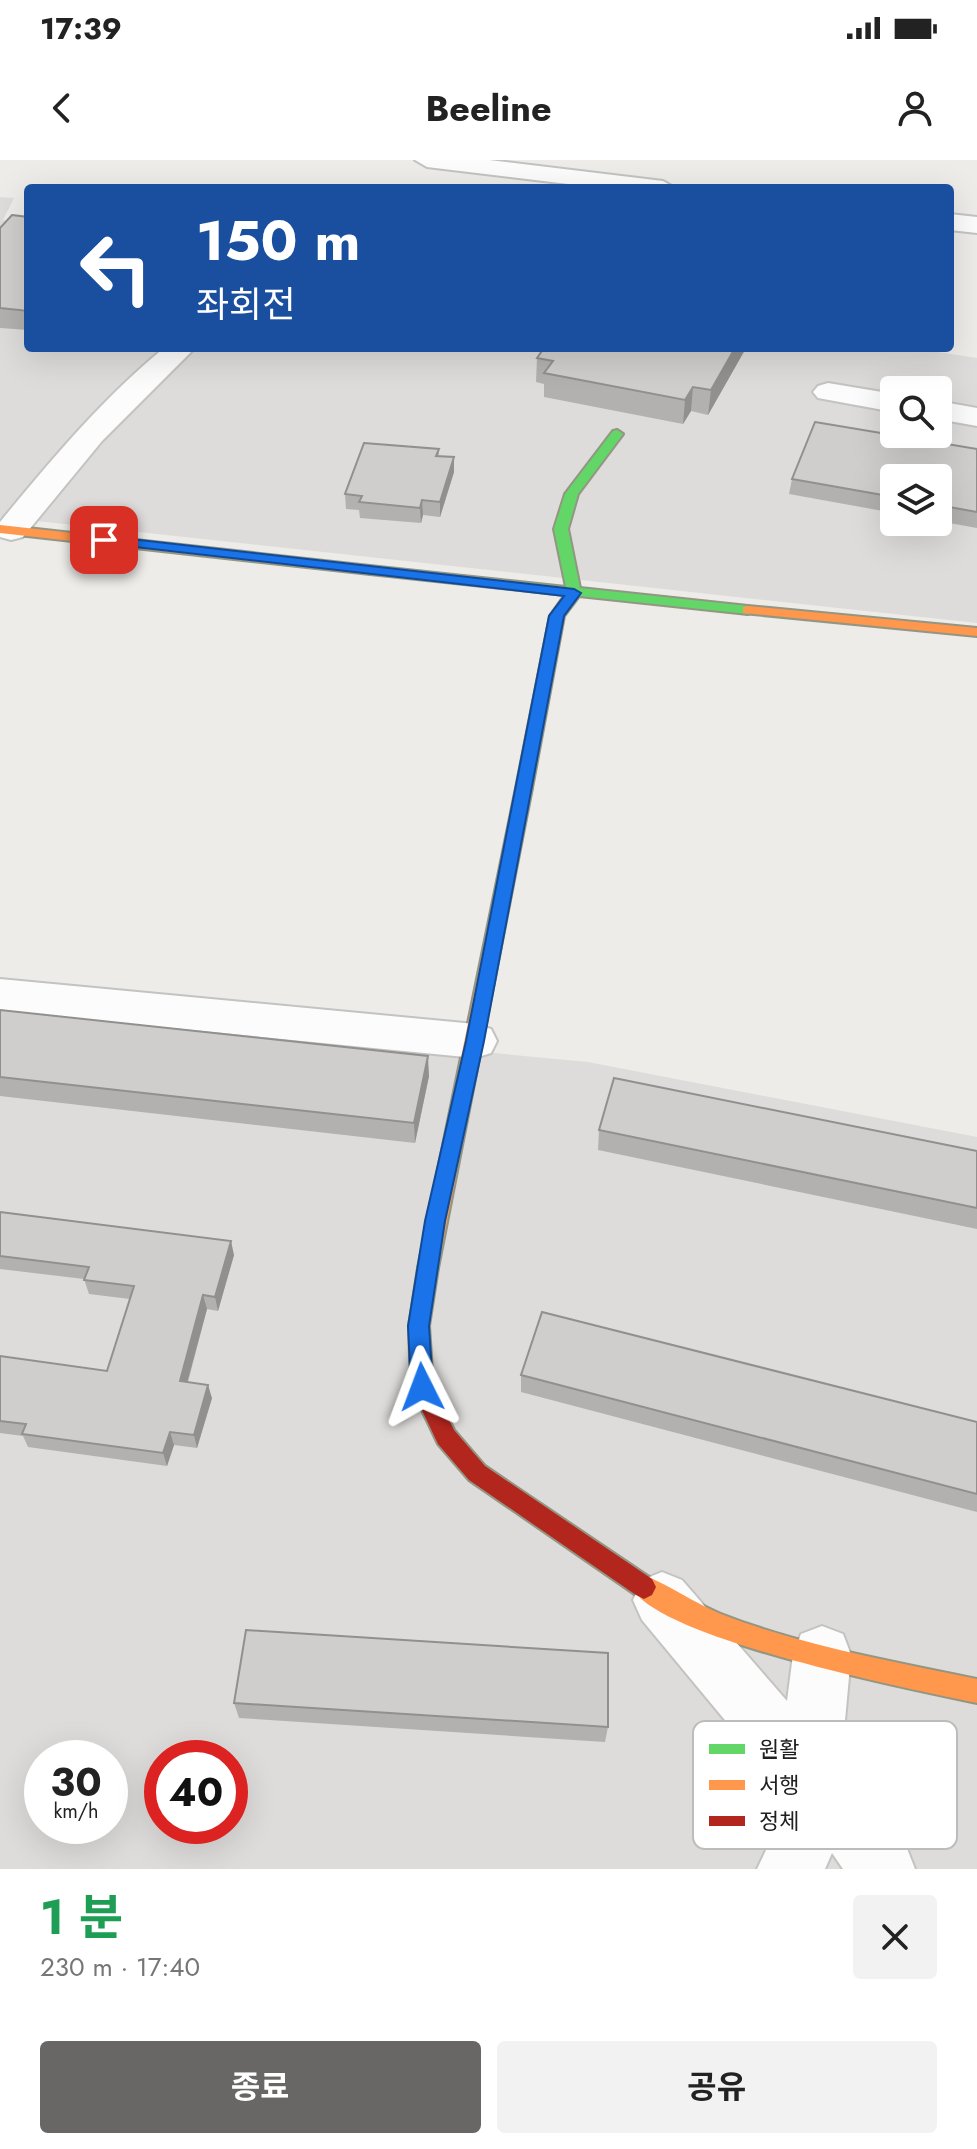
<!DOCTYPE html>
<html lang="ko">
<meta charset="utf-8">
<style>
:root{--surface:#fff;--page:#f2f2f2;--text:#222;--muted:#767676;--accent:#686766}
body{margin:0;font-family:Jost,"Noto Sans KR",sans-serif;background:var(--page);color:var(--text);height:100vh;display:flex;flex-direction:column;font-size:30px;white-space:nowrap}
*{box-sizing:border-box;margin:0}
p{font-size:26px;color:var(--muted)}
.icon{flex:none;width:44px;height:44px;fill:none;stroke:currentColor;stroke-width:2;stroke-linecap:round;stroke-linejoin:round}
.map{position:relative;height:1709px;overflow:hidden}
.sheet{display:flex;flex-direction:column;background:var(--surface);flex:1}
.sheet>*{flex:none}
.guide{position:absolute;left:24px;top:24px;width:930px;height:168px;border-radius:8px;box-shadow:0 8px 32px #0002;background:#1a4fa0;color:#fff;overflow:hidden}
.fabs{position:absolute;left:880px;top:216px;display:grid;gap:16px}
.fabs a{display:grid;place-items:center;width:72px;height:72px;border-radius:8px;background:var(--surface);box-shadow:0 8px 32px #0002;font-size:40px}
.speed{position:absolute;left:24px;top:1580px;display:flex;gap:16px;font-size:40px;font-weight:700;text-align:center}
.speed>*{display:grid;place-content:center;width:104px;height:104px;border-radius:50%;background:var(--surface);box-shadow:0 8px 32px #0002;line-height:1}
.speed small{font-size:20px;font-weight:400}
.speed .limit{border:12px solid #d22;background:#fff;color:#111}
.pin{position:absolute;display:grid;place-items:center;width:68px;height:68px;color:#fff;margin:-34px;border-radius:16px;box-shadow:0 4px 12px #0006}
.me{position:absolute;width:88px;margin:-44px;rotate:357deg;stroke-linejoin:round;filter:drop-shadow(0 0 6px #0008)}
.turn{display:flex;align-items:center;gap:28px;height:168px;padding:0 40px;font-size:36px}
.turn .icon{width:104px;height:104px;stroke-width:2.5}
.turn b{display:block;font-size:56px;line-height:68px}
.round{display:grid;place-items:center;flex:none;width:84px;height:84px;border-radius:8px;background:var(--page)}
.overview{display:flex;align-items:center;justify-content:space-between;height:136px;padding:0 40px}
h1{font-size:48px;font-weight:700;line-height:60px;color:#1e9e55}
.button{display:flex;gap:16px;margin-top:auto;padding:16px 40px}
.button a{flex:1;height:92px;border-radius:8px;background:var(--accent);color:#fff;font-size:32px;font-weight:700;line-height:92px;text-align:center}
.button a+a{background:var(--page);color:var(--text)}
.status{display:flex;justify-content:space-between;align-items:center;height:56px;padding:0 40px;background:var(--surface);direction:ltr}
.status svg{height:22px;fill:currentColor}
header{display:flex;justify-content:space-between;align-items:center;height:104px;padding:0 40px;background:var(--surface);font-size:36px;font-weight:700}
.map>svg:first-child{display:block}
.residential{fill:#dddcda;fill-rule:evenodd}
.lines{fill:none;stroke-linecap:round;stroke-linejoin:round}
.street-casing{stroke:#c3c3c1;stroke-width:4}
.fast-casing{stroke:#939683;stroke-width:4}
.slow-casing{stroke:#939683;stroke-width:4}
.jam-casing{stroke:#939683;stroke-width:4}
.street{fill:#fcfcfc;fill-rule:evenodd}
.fast{fill:#63d668;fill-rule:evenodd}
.slow{fill:#ff974d;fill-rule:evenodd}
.jam{fill:#b3261e;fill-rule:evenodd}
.wall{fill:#b3b1af}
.shaded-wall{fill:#92908f}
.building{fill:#d0cecc;stroke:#92908f;stroke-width:2}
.route{fill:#1a73e8;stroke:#114b97;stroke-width:2}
.key{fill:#fff;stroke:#bcbcbc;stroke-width:2}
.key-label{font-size:22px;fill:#202020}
</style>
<div class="status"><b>17:39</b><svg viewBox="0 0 49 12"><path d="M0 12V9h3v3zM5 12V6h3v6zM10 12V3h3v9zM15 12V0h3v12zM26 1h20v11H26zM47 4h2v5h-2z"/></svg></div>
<header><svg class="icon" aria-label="back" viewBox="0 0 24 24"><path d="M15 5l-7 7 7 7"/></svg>Beeline<svg class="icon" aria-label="person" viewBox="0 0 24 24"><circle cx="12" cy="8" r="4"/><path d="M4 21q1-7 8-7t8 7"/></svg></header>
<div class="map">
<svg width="977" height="1709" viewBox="0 0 977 1709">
<rect width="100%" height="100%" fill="#edece9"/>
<g class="residential">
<path d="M0,37l14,1 -11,22 25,3v125h884l65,10v265l-977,-106zM894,230h44v44h-44zM894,318h44v44h-44z"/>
<path d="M0,846l588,56 389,75v732h-977zM42,1598h68v68h-68zM162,1598h68v68h-68z"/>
</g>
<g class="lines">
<defs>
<g id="street">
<path d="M415,0h74l174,21 12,7h-74l-174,-21z"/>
<path d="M950,54l27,3v16l-27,-3z"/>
<path d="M164,188h31l-93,93 -79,96 -12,3 -11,-3v-15c51,-62 102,-123 164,-174z"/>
<path d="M828,223l66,11v18l-76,-14 -5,-6 5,-6z"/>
<path d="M938,241l39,7v18l-39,-7z"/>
<path d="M0,819l475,45 16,5 6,12 -6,12 -16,5 -475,-47z"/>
<path d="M662,1412l20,8 105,121 6,-46 8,-21 21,-8 21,8 8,21 -10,109 65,82 9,23h-72l-11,-16 -7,16h-68l13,-27 7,-59 -135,-163 -9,-20 9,-20z"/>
</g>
<path id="fast" d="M617,270l6,4 -45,60 -10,35 12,59 168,18 7,4 -7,4 -169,-18 -15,20 -32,172 -8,5 -8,-5 34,-172 15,-21 -195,-21 -7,-4 7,-4 196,21 -12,-58 11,-35 48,-63z"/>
<g id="slow">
<path d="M0,365l370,41 7,4 -7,4 -370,-41z"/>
<path d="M748,446l229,22v8l-234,-23v-6z"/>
<path d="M524,623l8,5 -94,480 -3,6 -7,3 -7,-3 -3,-6 98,-480z"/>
<path d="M644,1415c27,11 50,28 77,39 82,32 170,47 256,65v24c-59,-12 -323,-65 -345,-116l4,-8z"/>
</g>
<path id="jam" d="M428,1099l7,3 3,6 -9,58 4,61 21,43 31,36 167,113 4,8 -4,8 -8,4 -8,-4 -167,-115 -31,-36 -27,-57 -2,-61 9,-58 3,-6z"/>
</defs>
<use href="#street" class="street-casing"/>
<use href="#fast" class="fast-casing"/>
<use href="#slow" class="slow-casing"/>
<use href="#jam" class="jam-casing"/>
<use href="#street" class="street"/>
<use href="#fast" class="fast"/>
<use href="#slow" class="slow"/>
<use href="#jam" class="jam"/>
</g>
<g class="wall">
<path d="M28,57v113l-28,-2v-100z"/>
<path d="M544,188h202l-38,67 -17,-4 -8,13 -139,-27v-13l-8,-2 1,-24z"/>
<path d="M439,289v7l15,16 -14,45 -17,-2 -2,8 -61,-5 -1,-8 -13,-1 -1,-15z"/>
<path d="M977,289v79l-39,-7v-43h-44v35l-105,-19 3,-15z"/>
<path d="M0,850l429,66 -14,67 -415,-47z"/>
<path d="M599,970l378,21v78l-379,-79z"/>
<path d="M0,1052l234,43 -16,56 -11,-2 -19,73 24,16 -15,50 -23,-3 -7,21 -139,-19 -5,-11 -23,-3v-77l107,15 23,-72 -41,-5 -5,-15 -84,-10z"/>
<path d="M521,1215l456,47v90l-456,-120z"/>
<path d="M234,1543l374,24 -3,15 -366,-24z"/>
</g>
<g class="shaded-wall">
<path d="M735,188h11l-38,67 3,-25z"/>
<path d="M693,227l-2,24 -8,13 2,-24z"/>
<path d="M454,297v15l-14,45v-15z"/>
<path d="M422,340l1,15 -2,8 -1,-15z"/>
<path d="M428,896l1,20 -14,67 -1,-20z"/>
<path d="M231,1081l3,14 -16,56 -3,-14z"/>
<path d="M203,1135l4,14 -23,85 -4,-13z"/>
<path d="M208,1225l4,13 -15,50 -3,-13z"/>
<path d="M170,1272l4,13 -7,21 -4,-13z"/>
</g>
<g class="building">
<path d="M12,55l16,2v94l-28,-3v-80z"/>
<path d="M544,188h191l-24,42 -18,-3 -8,13 -141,-27 9,-12 -16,-3z"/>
<path d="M815,262l162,27v63l-39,-7v-27h-44v19l-102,-18z"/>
<path d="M364,283l75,6 -3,7 18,1 -14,45 -18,-2 -2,8 -61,-6 3,-6 -17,-2z"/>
<path d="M0,850l428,46 -14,67 -414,-46z"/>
<path d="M614,918l363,73v57l-378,-78z"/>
<path d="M0,1052l231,29 -16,56 -12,-2 -23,86 28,4 -14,50 -24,-3 -7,21 -141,-19 4,-10 -26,-3v-65l107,15 27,-85 -50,-6 5,-13 -89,-11z"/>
<path d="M542,1152l435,110v72l-456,-119z"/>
<path d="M246,1470l362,23v74l-374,-24z"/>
</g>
<path class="route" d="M104,376l470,53 7,4 -17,23 -80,425 -39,180 -16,105 4,61 -3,7 -8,3 -7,-3 -4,-7 -3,-61 17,-105 41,-180 83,-425 15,-20 -464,-53 -2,-3z"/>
<rect x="693" y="1561" width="264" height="128" rx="12" class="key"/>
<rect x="709" y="1584" width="36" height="10" fill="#63d668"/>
<rect x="709" y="1620" width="36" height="10" fill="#ff974d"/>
<rect x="709" y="1656" width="36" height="10" fill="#b3261e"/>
<g class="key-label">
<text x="759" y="1597">원활</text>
<text x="759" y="1633">서행</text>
<text x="759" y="1669">정체</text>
</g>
</svg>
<div class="fabs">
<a><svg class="icon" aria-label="search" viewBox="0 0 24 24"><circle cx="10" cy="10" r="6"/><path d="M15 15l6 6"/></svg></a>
<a><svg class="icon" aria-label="layers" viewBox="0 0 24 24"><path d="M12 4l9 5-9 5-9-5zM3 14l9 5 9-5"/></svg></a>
</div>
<div class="speed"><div>30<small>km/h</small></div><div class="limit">40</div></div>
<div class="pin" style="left:104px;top:380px;background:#d93025"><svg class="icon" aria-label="arrive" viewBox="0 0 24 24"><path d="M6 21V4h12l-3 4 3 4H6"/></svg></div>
<svg class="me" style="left:422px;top:1227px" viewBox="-20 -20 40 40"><path d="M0-17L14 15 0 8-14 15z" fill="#1a73e8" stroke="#fff" stroke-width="4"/></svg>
<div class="guide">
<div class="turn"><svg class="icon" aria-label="left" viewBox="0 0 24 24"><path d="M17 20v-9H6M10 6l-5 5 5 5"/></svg><div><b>150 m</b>좌회전</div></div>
</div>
</div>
<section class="sheet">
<div class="overview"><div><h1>1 분</h1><p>230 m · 17:40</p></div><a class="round"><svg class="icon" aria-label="close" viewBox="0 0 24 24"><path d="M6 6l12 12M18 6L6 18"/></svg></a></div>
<div class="button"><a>종료</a><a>공유</a></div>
</section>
